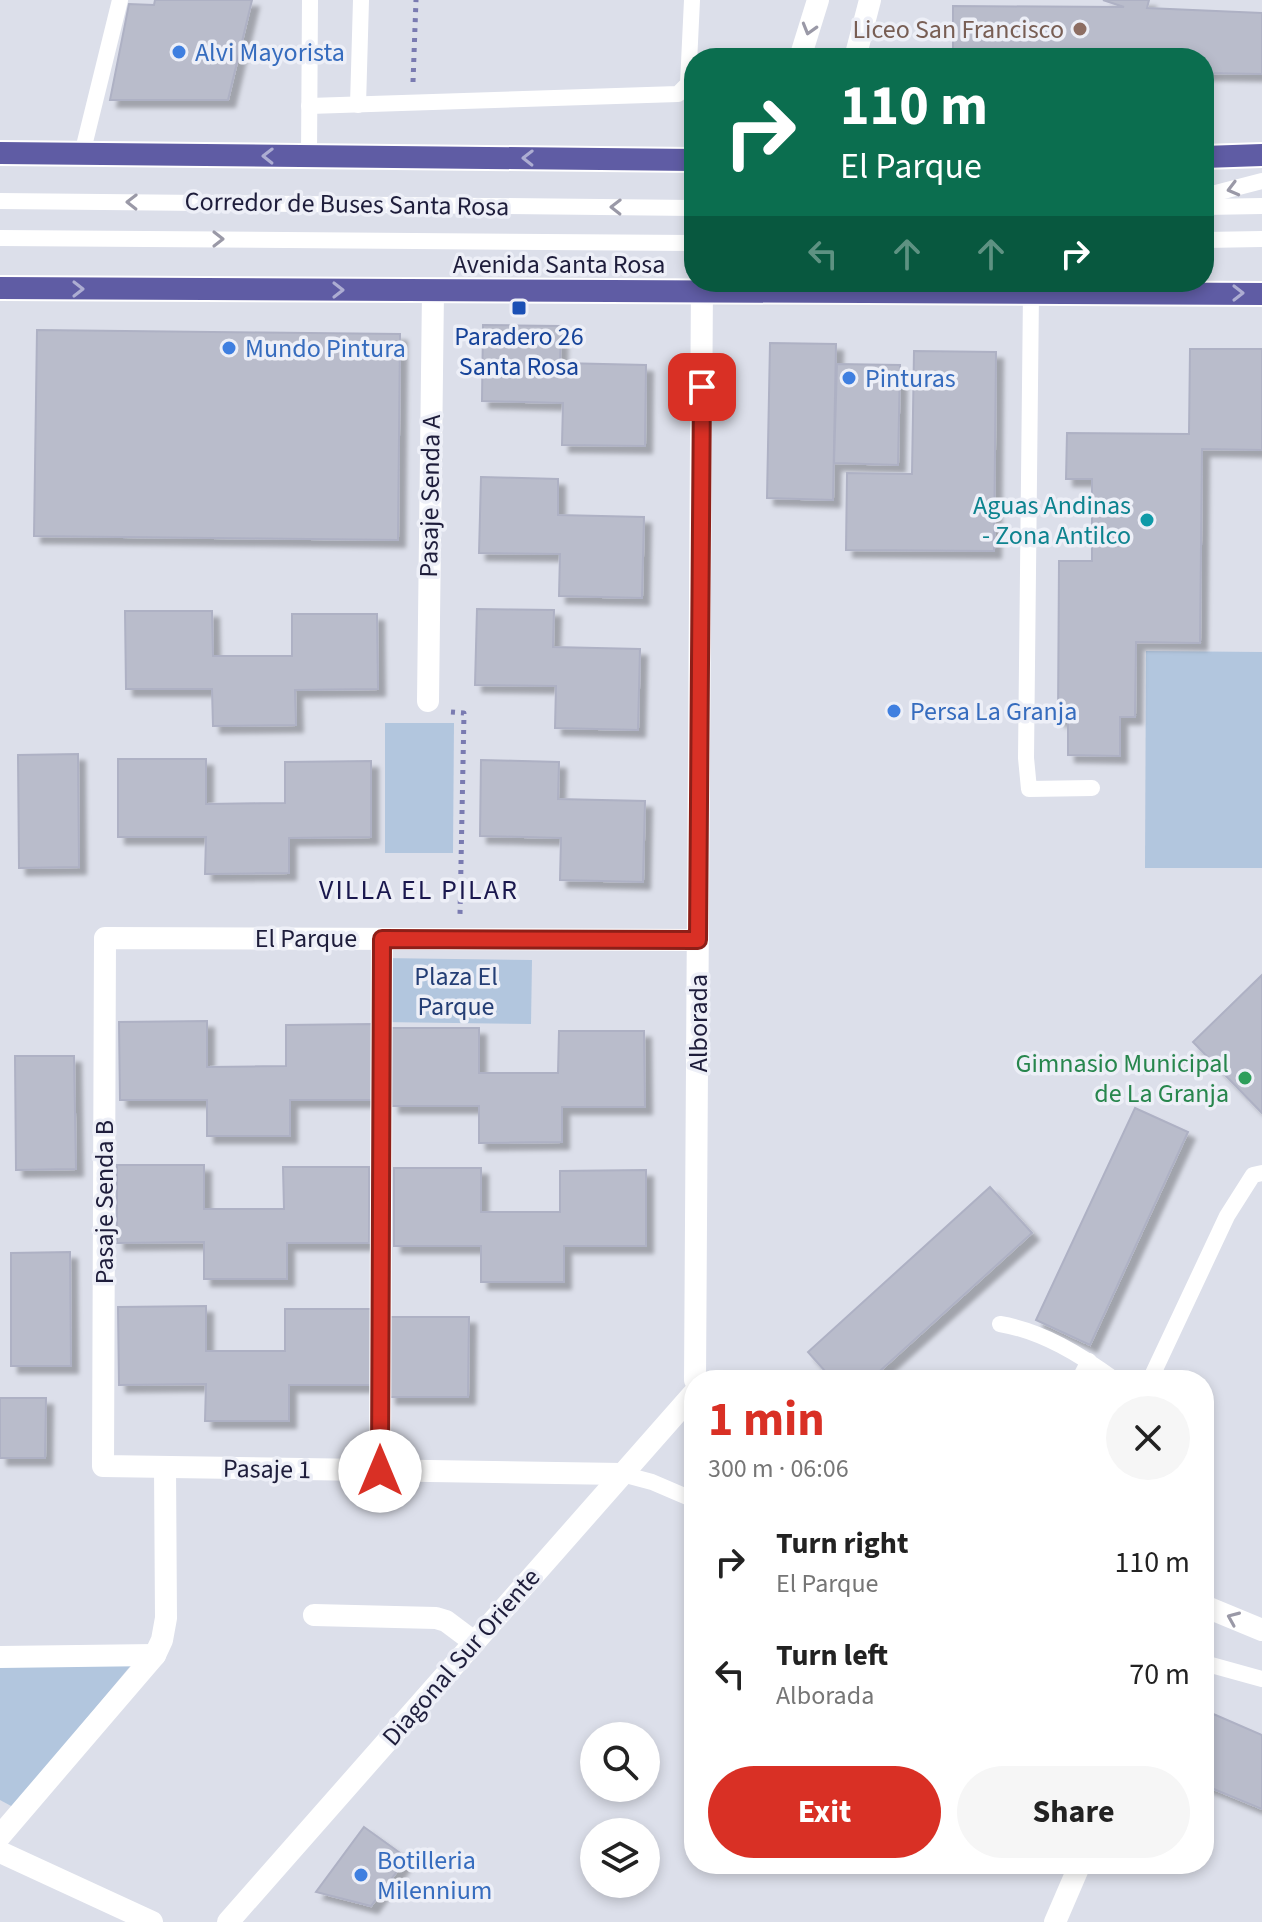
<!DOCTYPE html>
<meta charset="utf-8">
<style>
:root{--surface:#fff;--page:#f6f6f6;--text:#222;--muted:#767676;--accent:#d93025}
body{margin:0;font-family:"Source Sans 3",sans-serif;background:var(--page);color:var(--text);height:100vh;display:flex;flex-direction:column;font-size:30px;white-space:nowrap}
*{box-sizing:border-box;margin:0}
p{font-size:26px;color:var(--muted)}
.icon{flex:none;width:44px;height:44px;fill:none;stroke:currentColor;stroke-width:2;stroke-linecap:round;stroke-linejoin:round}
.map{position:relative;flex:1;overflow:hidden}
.sheet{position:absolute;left:684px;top:1370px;width:530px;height:504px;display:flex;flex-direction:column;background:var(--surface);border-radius:32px;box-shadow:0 4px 12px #0003}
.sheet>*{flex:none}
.banner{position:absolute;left:684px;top:48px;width:530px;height:244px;border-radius:32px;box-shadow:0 4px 12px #0003;background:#0b6e4f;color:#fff;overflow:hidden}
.buttons{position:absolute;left:580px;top:1722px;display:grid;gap:16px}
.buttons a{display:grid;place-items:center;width:80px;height:80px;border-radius:50%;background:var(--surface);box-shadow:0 4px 12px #0003;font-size:40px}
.pin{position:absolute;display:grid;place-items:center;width:68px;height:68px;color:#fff;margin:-34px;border-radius:16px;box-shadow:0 4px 12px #0006}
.me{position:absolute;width:88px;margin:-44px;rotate:0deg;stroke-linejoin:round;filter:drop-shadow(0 0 6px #0008)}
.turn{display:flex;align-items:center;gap:28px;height:168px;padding:0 24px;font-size:36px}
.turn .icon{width:104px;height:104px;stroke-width:2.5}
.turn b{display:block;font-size:56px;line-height:68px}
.lanes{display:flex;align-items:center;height:76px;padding:0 24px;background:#0003;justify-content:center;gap:40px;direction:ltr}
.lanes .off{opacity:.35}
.round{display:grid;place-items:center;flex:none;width:84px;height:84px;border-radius:42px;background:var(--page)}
.head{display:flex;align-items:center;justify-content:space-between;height:136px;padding:0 24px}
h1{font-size:48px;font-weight:700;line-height:60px;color:var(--accent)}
.cta{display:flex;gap:16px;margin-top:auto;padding:16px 24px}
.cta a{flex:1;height:92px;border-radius:48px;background:var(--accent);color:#fff;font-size:32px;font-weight:700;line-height:92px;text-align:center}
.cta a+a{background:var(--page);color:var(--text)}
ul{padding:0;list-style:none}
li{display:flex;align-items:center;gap:24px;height:112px;padding:0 24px}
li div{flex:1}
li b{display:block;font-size:30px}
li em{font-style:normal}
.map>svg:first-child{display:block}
.green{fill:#b2c6de}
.building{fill:#b9bccb;stroke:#aeb1c4;stroke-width:2;filter:url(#shadow)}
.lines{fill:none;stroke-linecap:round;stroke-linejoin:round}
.primary-casing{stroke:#fff;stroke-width:26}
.path{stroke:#7a7bb1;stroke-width:5;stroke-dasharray:4 6;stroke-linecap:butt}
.service{stroke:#fff;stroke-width:16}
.minor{stroke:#fff;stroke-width:22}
.tertiary{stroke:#fff;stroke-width:22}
.primary{stroke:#5f5ca4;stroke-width:22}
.oneway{stroke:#9a99a7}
.oneway2{stroke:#adadd2}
.route-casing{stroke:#8d1f18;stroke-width:20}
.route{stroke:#d93025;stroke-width:14}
.education-dot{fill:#8d6e63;stroke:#edeff7;stroke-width:3}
.shop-dot{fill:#3f7fe0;stroke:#edeff7;stroke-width:3}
.transit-dot{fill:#1a4fb4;stroke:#edeff7;stroke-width:3}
.culture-dot{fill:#0f9aa8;stroke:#edeff7;stroke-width:3}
.leisure-dot{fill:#2e9e5b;stroke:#edeff7;stroke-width:3}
.labels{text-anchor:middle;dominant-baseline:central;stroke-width:7;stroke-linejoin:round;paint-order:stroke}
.education-label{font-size:26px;fill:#785e54;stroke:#edeff7;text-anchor:end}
.shop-label{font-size:26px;fill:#366cbe;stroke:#edeff7;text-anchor:start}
.street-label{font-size:26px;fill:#1e1d3b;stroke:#edeff7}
.transit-label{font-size:26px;fill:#164399;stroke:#edeff7}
.culture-label{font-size:26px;fill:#0d838f;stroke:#edeff7;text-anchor:end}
.park-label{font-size:26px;fill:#243e75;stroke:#edeff7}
.leisure-label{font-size:26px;fill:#27864d;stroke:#edeff7;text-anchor:end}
.neighbourhood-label{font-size:28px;letter-spacing:2px;fill:#1a184e;stroke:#edeff7}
</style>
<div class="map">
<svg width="1262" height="1922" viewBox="0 0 1262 1922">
<defs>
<filter id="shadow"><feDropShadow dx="7" dy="7" stdDeviation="2" flood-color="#0004"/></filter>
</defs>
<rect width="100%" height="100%" fill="#dcdfea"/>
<g class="green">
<path d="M1146,651l116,1v216h-117z"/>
<path d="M385,723h69l-1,130h-68z"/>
<path d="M381,958l151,2 -1,64 -150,-2z"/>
<path d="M132,1664l-119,143 -13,-7v-134z"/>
</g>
<g class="building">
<path d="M155,0h97l-24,100h-118l19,-96 25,1z"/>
<path d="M1103,0h46l-2,8 115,5v61l-58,-1v-15h-240v-2l-11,-1v-49l171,1z"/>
<path d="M483,325l78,1 -1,37 86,2 -1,81 -83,-1 1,-42 -81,-2z"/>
<path d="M37,330l363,4 -2,206 -364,-4z"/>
<path d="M770,343l66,1 -3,156 -66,-2z"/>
<path d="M1190,349h72v101l-60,-1 -2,194 -64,-1 -1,75h-15v39l-52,-1v-39l-10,4 1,-159h33v-82h-26l1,-46 122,1z"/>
<path d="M914,351l82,1 -2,199 -148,-1 1,-77 65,1z"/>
<path d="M837,364l63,1 -2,100 -64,-2z"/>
<path d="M481,477l77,2v36l86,2 -2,81 -83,-2 1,-42 -81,-1z"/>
<path d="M477,609l77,1 -1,37 87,2 -2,81 -83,-2 1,-42 -81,-1z"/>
<path d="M125,611h87l1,45h79v-42h85l1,75 -83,1 1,35 -83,1 -1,-37h-86z"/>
<path d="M78,754l1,113 -60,1 -1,-113z"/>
<path d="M118,759h88v45l79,-1v-41l86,-1v76l-82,1v35l-84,1 1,-37h-88z"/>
<path d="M481,760l78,2 -1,37 87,2 -2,81 -83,-2 1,-42 -81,-2z"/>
<path d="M1262,975v138l-69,-71z"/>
<path d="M207,1021v46l79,-1v-41l86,-1v76h-82v36h-83v-36h-87l-1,-78z"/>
<path d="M392,1028h87v45h79l1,-42h85l1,76h-83v35l-83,1v-37h-87z"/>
<path d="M15,1056h59l2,113 -60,1z"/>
<path d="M1135,1108l53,24 -98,213 -54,-25z"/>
<path d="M117,1165h87v44h80l-1,-42h86v76h-82v36h-83v-37l-87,1z"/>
<path d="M394,1168h87v44h79v-41l86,-1v76h-82v36h-83v-36h-87z"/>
<path d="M990,1187l42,46 -162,147h-37l-25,-28z"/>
<path d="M70,1252l1,114h-60v-113z"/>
<path d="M206,1306v45h79v-42h86v76h-82v36h-84l1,-37 -87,1 -1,-78z"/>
<path d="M390,1317h79l-1,80h-79z"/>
<path d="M0,1398h46l-1,60h-45z"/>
<path d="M1211,1713l51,22v74l-58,-24v-55z"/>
<path d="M364,1827l43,31 -36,48 -55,-14z"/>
</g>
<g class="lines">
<defs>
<g id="primary">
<path d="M0,153l694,7"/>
<path d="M1204,157l58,-2"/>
<path d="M0,288l1262,6"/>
</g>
</defs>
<use href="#primary" class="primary-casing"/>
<g class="path">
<path d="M413,82l3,-82"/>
<path d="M451,712l13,1 -4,201"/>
</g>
<g class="service">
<path d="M358,105l3,-105"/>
<path d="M309,106l369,-12 10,-10 4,-84"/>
<path d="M82,154l38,-154"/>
<path d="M309,156l1,-156"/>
<path d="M1204,196l58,-15"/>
<path d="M0,201l694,7"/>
<path d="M1204,207l58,-1"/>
<path d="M0,238l694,5"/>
<path d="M1204,240l58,-1"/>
<path d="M1031,292l-5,466 3,31 63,-1"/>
<path d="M1000,1324c42,7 81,31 115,56"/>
<path d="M1079,1380l10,-19"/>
<path d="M1150,1380l77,-164 26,-41 9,-2"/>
<path d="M622,1474l30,8 42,18"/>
<path d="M1204,1663l58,16"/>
</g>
<g class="minor">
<path d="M428,701l5,-410"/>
<path d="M380,1471l2,-532"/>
<path d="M622,1474l-519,-8 2,-528 593,2"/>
<path d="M314,1615l122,3 10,3 28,21"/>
<path d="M0,1657l155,-2"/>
<path d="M0,1836l155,-181 7,-15 4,-22 -1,-151"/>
<path d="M1055,1922l25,-58"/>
</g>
<g class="tertiary">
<path d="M800,58l18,-58"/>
<path d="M855,58l15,-58"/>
<path d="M695,1380l7,-1098"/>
<path d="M1204,1606l58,24"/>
<path d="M0,1852l152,70"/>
<path d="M228,1922l466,-529"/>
</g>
<use href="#primary" class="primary"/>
</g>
<defs><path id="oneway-chevron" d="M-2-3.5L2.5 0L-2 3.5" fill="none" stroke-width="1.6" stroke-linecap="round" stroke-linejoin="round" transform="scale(2)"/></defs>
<g class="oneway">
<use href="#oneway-chevron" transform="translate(809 29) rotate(106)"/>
<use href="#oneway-chevron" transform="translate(1233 189) rotate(165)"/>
<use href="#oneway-chevron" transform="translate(132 202) rotate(-179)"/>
<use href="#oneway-chevron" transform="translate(616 207) rotate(-179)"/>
<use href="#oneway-chevron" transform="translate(218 239)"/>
<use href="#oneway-chevron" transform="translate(1233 1618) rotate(-157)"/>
</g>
<g class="oneway2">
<use href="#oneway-chevron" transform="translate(268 156) rotate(-179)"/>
<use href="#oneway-chevron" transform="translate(528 158) rotate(-179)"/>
<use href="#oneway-chevron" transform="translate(78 289)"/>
<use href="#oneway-chevron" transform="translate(338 290)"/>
<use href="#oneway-chevron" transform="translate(1238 293)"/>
</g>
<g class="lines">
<defs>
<path id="route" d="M380,1471l2,-532 316,1 4,-553"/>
</defs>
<use href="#route" class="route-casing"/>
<use href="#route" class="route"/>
</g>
<circle class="education-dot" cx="1080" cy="29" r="8"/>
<g class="shop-dot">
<circle cx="179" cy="52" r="8"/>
<circle cx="229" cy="348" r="8"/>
<circle cx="849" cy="378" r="8"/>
<circle cx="894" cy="711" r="8"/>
<circle cx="361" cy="1875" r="8"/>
</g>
<rect class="transit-dot" x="511" y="300" width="16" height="16" rx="4"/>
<circle class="culture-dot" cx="1147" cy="520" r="8"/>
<circle class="leisure-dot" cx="1245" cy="1078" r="8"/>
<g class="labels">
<g class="education-label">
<text x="1064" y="29">Liceo San Francisco</text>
</g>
<g class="shop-label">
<text x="195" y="52">Alvi Mayorista</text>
<text x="245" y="348">Mundo Pintura</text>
<text x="865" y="378">Pinturas</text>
<text x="910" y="711">Persa La Granja</text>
<text x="377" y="1860">Botilleria<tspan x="377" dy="30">Milennium</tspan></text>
</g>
<g class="street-label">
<text transform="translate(347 204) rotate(1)">Corredor de Buses Santa Rosa</text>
<text x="559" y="264">Avenida Santa Rosa</text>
<text transform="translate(430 496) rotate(-89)">Pasaje Senda A</text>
<text x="306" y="938">El Parque</text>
<text transform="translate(698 1023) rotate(-90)">Alborada</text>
<text transform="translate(104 1202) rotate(-90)">Pasaje Senda B</text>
<text transform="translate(267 1469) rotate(1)">Pasaje 1</text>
<text transform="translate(461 1657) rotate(-49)">Diagonal Sur Oriente</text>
</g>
<g class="transit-label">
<text x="519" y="336">Paradero 26<tspan x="519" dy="30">Santa Rosa</tspan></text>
</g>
<g class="culture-label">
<text x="1131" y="505">Aguas Andinas<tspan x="1131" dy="30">- Zona Antilco</tspan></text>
</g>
<g class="park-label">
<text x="456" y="976">Plaza El<tspan x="456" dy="30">Parque</tspan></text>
</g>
<g class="leisure-label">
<text x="1229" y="1063">Gimnasio Municipal<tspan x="1229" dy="30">de La Granja</tspan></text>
</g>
<g class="neighbourhood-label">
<text x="419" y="890">VILLA EL PILAR</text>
</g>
</g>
</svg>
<div class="buttons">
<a><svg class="icon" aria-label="search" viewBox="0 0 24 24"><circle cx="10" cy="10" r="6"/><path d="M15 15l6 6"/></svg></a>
<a><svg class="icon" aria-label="layers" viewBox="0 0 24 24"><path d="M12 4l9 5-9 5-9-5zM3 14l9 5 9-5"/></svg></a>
</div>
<div class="pin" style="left:702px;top:387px;background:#d93025"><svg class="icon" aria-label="arrive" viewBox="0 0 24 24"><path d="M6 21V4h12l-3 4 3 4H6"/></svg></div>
<svg class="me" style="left:380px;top:1471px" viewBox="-20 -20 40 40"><circle r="19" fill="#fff"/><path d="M0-13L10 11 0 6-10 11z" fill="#d93025"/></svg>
<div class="banner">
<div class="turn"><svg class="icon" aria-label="right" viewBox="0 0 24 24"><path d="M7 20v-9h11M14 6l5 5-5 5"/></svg><div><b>110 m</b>El Parque</div></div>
<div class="lanes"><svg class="icon off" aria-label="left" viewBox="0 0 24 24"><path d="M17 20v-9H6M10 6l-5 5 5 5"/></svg><svg class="icon off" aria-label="ahead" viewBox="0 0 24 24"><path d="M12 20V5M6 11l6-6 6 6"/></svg><svg class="icon off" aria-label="ahead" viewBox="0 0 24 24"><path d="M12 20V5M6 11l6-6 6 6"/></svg><svg class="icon" aria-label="right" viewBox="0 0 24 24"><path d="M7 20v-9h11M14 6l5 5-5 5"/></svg></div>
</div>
<section class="sheet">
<div class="head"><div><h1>1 min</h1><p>300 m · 06:06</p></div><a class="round"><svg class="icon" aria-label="close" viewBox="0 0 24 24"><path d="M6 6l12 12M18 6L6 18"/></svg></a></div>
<ul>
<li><svg class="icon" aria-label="right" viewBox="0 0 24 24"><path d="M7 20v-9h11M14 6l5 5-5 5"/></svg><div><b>Turn right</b><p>El Parque</p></div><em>110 m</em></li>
<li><svg class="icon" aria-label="left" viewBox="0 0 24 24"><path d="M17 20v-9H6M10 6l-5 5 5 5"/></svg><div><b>Turn left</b><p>Alborada</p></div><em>70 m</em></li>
</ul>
<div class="cta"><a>Exit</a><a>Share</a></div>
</section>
</div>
